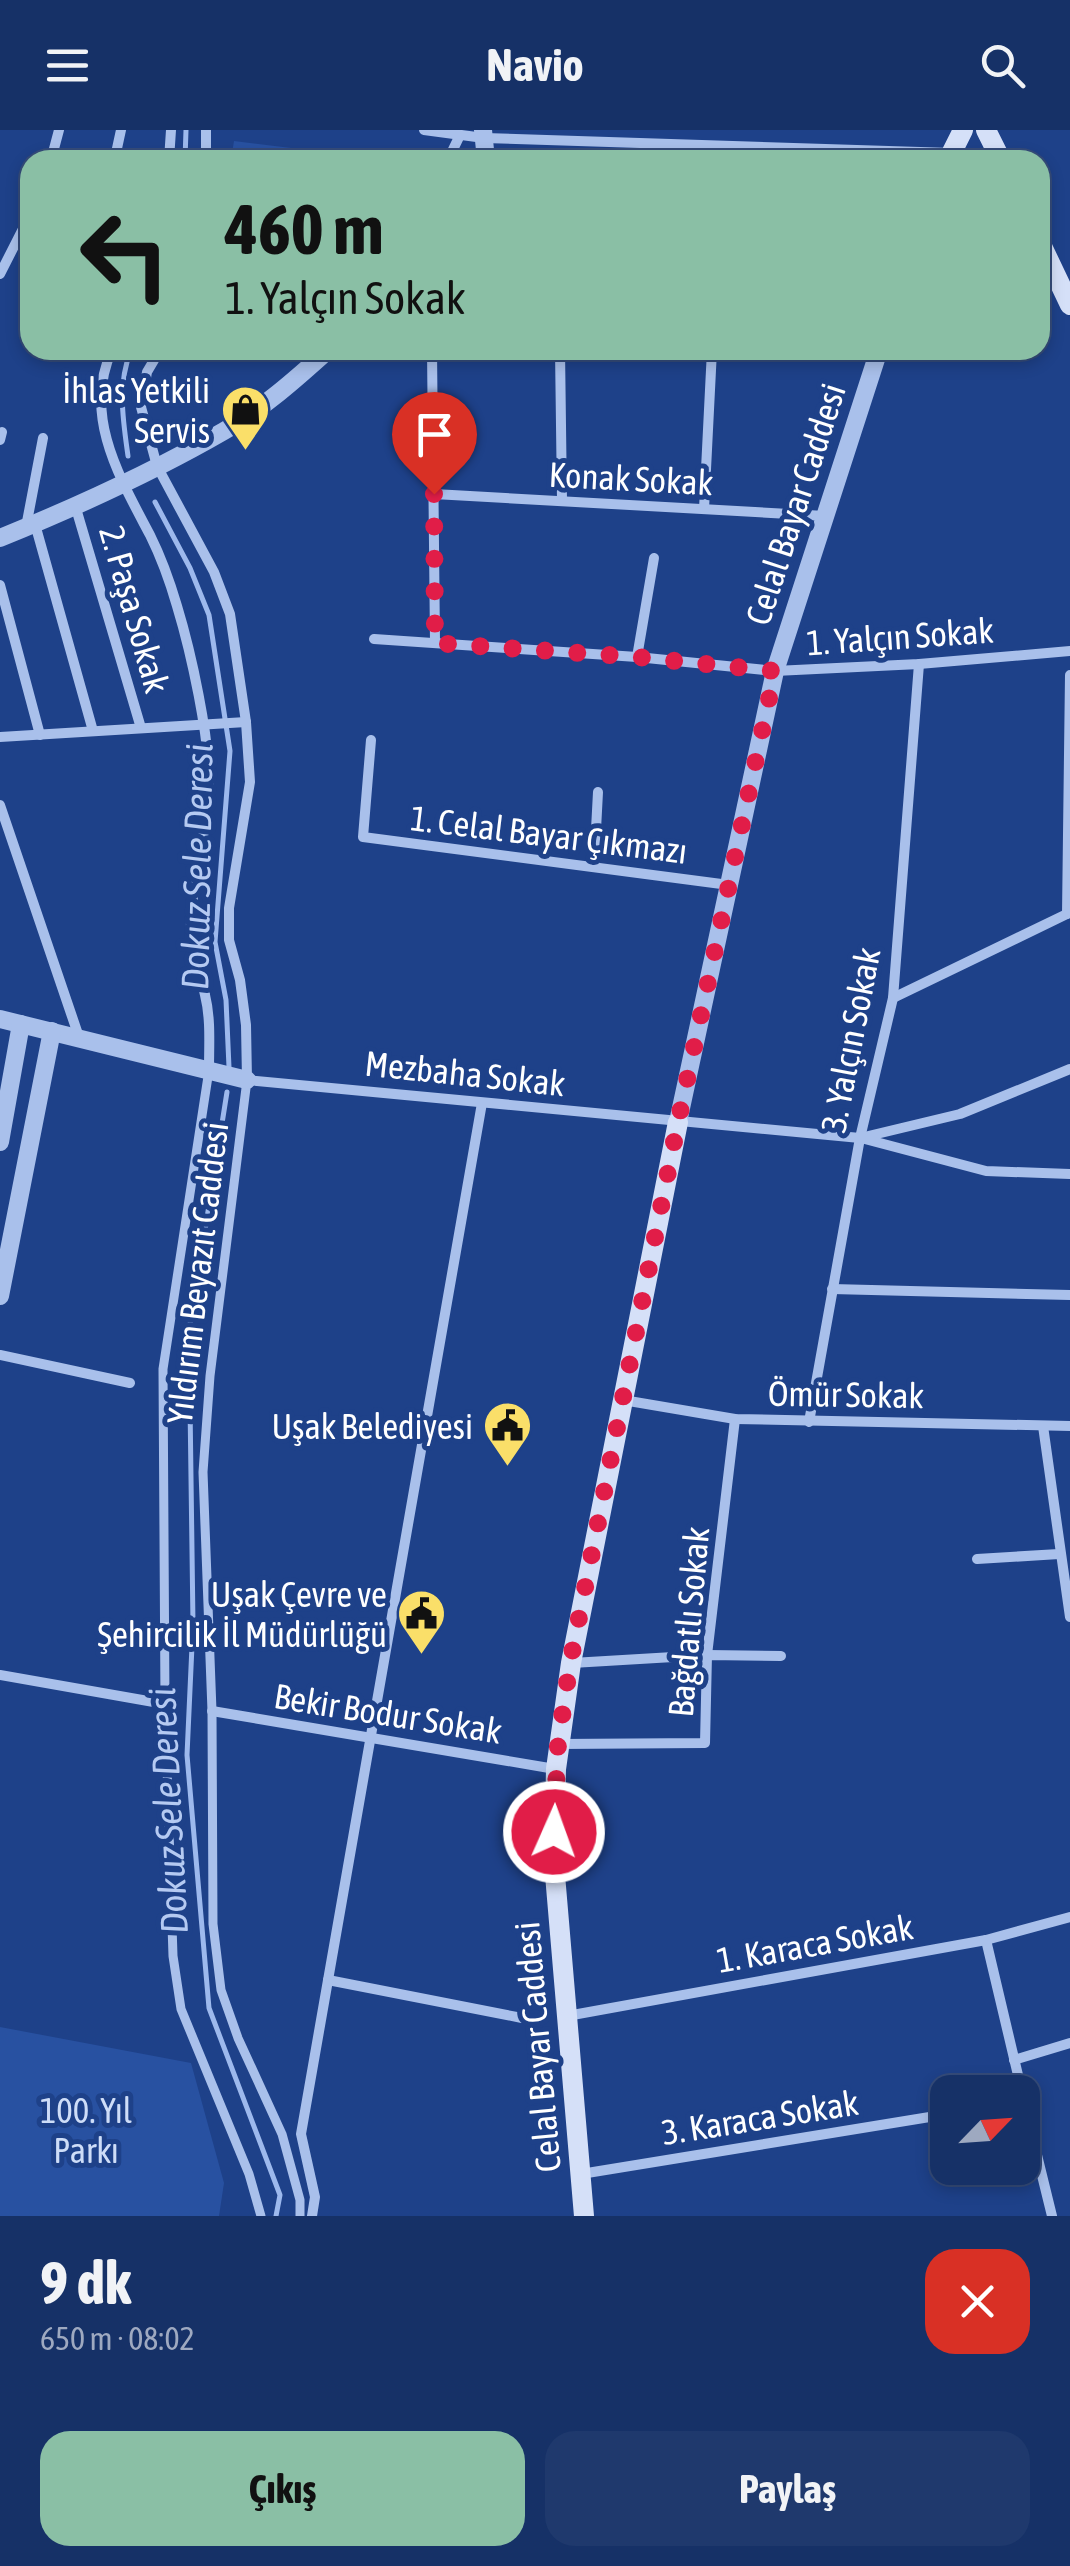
<!DOCTYPE html>
<html lang="tr">
<meta charset="utf-8">
<style>
:root{--surface:#163167;--page:#1f396d;--text:#f1f3f6;--muted:#9ea9c0;--line:#354c7b;--accent:#8abfa5}
body{margin:0;font-family:"Asap Condensed",sans-serif;background:var(--page);color:var(--text);height:100vh;display:flex;flex-direction:column;font-size:38px;white-space:nowrap}
*{box-sizing:border-box;margin:0}
p{font-size:32px;color:var(--muted)}
.icon{flex:none;width:55px;height:55px;fill:none;stroke:currentColor;stroke-width:2;stroke-linecap:round;stroke-linejoin:round}
.map{position:relative;height:2086px;overflow:hidden}
.panel{display:flex;flex-direction:column;background:var(--surface);flex:1}
.panel>*{flex:none}
.top-card{position:absolute;left:20px;top:20px;width:1030px;height:210px;border-radius:30px;box-shadow:0 5px 15px #0003,0 0 0 2px var(--line);background:#8abfa5;color:#111;overflow:hidden}
.needle{width:65px;rotate:65deg}
.controls{position:absolute;left:930px;top:1945px;display:grid;gap:20px}
.controls a{display:grid;place-items:center;width:110px;height:110px;border-radius:20px;background:var(--surface);box-shadow:0 5px 15px #0003,0 0 0 2px var(--line);font-size:50px}
.pin{position:absolute;display:grid;place-items:center;width:85px;height:85px;color:#fff;margin:-102px -42px;border-radius:50% 50% 50% 0;rotate:-45deg;box-shadow:0 0 10px #0007}
.pin .icon{rotate:45deg}
.me{position:absolute;width:110px;margin:-55px;rotate:2deg;stroke-linejoin:round;filter:drop-shadow(0 0 8px #0008)}
.turn{display:flex;align-items:center;gap:35px;height:210px;padding:0 40px;font-size:45px}
.turn .icon{width:130px;height:130px;stroke-width:2.5}
.turn b{display:block;font-size:70px;line-height:85px}
.round{display:grid;place-items:center;flex:none;width:105px;height:105px;border-radius:30px;background:var(--page)}
.head{display:flex;align-items:center;justify-content:space-between;height:170px;padding:0 40px}
h1{font-size:60px;font-weight:700;line-height:75px}
.action{display:flex;gap:20px;margin-top:auto;padding:20px 40px}
.action a{flex:1;height:115px;border-radius:30px;background:var(--accent);color:#111;font-size:40px;font-weight:700;line-height:115px;text-align:center}
.action a+a{background:var(--page);color:var(--text)}
header{display:flex;justify-content:space-between;align-items:center;height:130px;padding:0 40px;background:var(--surface);font-size:45px;font-weight:700}
.map>svg:first-child{display:block}
.green{fill:#2851a1}
.lines{fill:none;stroke-linecap:round;stroke-linejoin:round}
.stream{stroke:#9db9ed;stroke-width:5}
.pedestrian{stroke:#a9c0eb;stroke-width:9}
.minor{stroke:#a9c0eb;stroke-width:10}
.tertiary{stroke:#a9c0eb;stroke-width:18}
.secondary{stroke:#d5e0f8;stroke-width:20}
.route{stroke:#e11d48;stroke-width:18;stroke-dasharray:0 32.4}
.labels{text-anchor:middle;dominant-baseline:central;stroke-width:10;stroke-linejoin:round;paint-order:stroke}
.poi-label{font-size:35px;fill:#fff;stroke:#1e4189;text-anchor:end}
.street-label{font-size:35px;fill:#fff;stroke:#1e4189}
.park-label{font-size:35px;fill:#ceddf8;stroke:#1e4189}
.water-label{font-size:38px;font-style:italic;fill:#b5caf2;stroke:#1e4189}
</style>
<header><svg class="icon" aria-label="menu" viewBox="0 0 24 24"><path d="M4 6h16M4 12h16M4 18h16"/></svg>Navio<svg class="icon" aria-label="search" viewBox="0 0 24 24"><circle cx="10" cy="10" r="6"/><path d="M15 15l6 6"/></svg></header>
<div class="map">
<svg width="1070" height="2086" viewBox="0 0 1070 2086">
<rect width="100%" height="100%" fill="#1e4189"/>
<g class="green">
<path d="M234,11l156,19h-159z"/>
<path d="M0,1897l191,36 33,120 -5,33h-219z"/>
</g>
<g class="lines">
<g class="stream">
<path d="M185,30l1,-30"/>
<path d="M128,326c-5,-36 -11,-71 3,-106"/>
<path d="M155,372l35,66 19,47 21,136 -15,191 11,58 3,67"/>
<path d="M227,962l-38,239 4,293 -6,131 22,253 71,187 -4,21"/>
</g>
<g class="pedestrian">
<path d="M209,940l-46,299 2,335 8,252 8,53 68,165 12,42"/>
<path d="M247,950l-37,296 -7,96 9,239 1,213 8,66 17,48 44,96 18,66v16"/>
</g>
<g class="minor">
<path d="M424,0l60,8 468,15"/>
<path d="M116,23l5,-23"/>
<path d="M51,30l8,-30"/>
<path d="M169,30l2,-30"/>
<path d="M206,30v-30"/>
<path d="M448,30l12,-25"/>
<path d="M0,144l30,-59"/>
<path d="M112,220c-30,65 8,128 38,185 11,22 20,47 27,71 14,46 33,132 32,179 -1,51 -20,100 -18,151 1,19 10,40 14,59 6,24 4,50 4,75"/>
<path d="M160,220l-13,22 -6,35 16,59 57,106 16,42 16,108 4,60 -21,126v32l11,40 6,45 1,55 613,58 100,-24 110,-45"/>
<path d="M432,220l3,293"/>
<path d="M560,220l2,151"/>
<path d="M432,224l120,-4"/>
<path d="M0,310l2,-8"/>
<path d="M434,364l391,22"/>
<path d="M75,375l66,223"/>
<path d="M704,379l8,-159"/>
<path d="M35,394l58,207"/>
<path d="M26,397l17,-89"/>
<path d="M0,455l40,150"/>
<path d="M374,509l263,18 138,14 144,-7 151,-13"/>
<path d="M637,527l17,-99"/>
<path d="M0,607l246,-15"/>
<path d="M371,610l-8,97 366,48"/>
<path d="M0,675l79,232"/>
<path d="M594,737l4,-75"/>
<path d="M1067,784l3,-239"/>
<path d="M893,868l176,-85"/>
<path d="M861,1008l125,33 84,3"/>
<path d="M832,1159l238,6"/>
<path d="M0,1225l130,28"/>
<path d="M623,1270l112,19 335,7"/>
<path d="M809,1292l51,-284 33,-140 26,-334"/>
<path d="M1043,1296l27,191"/>
<path d="M977,1429l82,-5"/>
<path d="M572,1533l135,-8 74,1"/>
<path d="M0,1545l165,29"/>
<path d="M212,1581l343,58"/>
<path d="M559,1614l146,-1 2,-88 28,-236"/>
<path d="M986,1810l36,152"/>
<path d="M328,1850l194,38"/>
<path d="M567,1886l419,-76 84,-23"/>
<path d="M1014,1930l56,-17"/>
<path d="M1022,1964l30,122"/>
<path d="M581,2044l367,-60"/>
<path d="M312,2086l3,-19 -14,-63 181,-1031"/>
</g>
<g class="tertiary">
<path d="M483,0l3,30"/>
<path d="M0,408c76,-31 153,-66 224,-107 38,-22 72,-52 104,-81"/>
<path d="M0,889l247,61"/>
<path d="M678,992l97,-451 104,-321"/>
<path d="M0,1012l21,-118"/>
<path d="M0,1166l52,-265"/>
</g>
<g class="secondary">
<path d="M986,0l15,30"/>
<path d="M948,30l15,-30"/>
<path d="M1040,112l30,63"/>
<path d="M584,2086l-30,-353 2,-94 15,-106 107,-541"/>
</g>
</g>
<g class="lines">
<path class="route" d="M434,364l1,149 202,14 138,14 -97,451 -108,541 -12,81 -4,88"/>
</g>
<defs>
<symbol id="shop-pin" viewBox="-11 -11 22 30"><path d="M0 17L-7.5 6A9.5 9.5 0 1 1 7.5 6Z" fill="#fadf69" stroke="#1e4189"/><path d="M-5-2.5h2.3a2.7 3.5 0 0 1 5.4 0H5L5.5 6h-11ZM-1.5-2.5h3a1.5 2.3 0 0 0-3 0Z" fill="#111"/></symbol>
<symbol id="civic-pin" viewBox="-11 -11 22 30"><path d="M0 17L-7.5 6A9.5 9.5 0 1 1 7.5 6Z" fill="#fadf69" stroke="#1e4189"/><path d="M-.6-6.5H3V-4.5H.6V-3L4-1V1h2V6H-6V1h2V-1L-.6-3ZM-1.2 2.5V6h2.4V2.5Z" fill="#111"/></symbol>
</defs>
<g fill-rule="evenodd">
<use href="#shop-pin" x="218" y="252" width="55" height="75"/>
<use href="#civic-pin" x="480" y="1268" width="55" height="75"/>
<use href="#civic-pin" x="394" y="1456" width="55" height="75"/>
</g>
<g class="labels">
<g class="poi-label">
<text x="210" y="260">İhlas Yetkili<tspan x="210" dy="40">Servis</tspan></text>
<text x="473" y="1296">Uşak Belediyesi</text>
<text x="387" y="1464">Uşak Çevre ve<tspan x="387" dy="40">Şehircilik İl Müdürlüğü</tspan></text>
</g>
<g class="street-label">
<text transform="translate(631 348) rotate(3)">Konak Sokak</text>
<text transform="translate(795 374) rotate(-72)">Celal Bayar Caddesi</text>
<text transform="translate(135 479) rotate(74)">2. Paşa Sokak</text>
<text transform="translate(900 506) rotate(-4)">1. Yalçın Sokak</text>
<text transform="translate(549 704) rotate(7)">1. Celal Bayar Çıkmazı</text>
<text transform="translate(850 910) rotate(-79)">3. Yalçın Sokak</text>
<text transform="translate(465 943) rotate(6)">Mezbaha Sokak</text>
<text transform="translate(197 1143) rotate(-83)">Yıldırım Beyazıt Caddesi</text>
<text transform="translate(846 1264) rotate(1)">Ömür Sokak</text>
<text transform="translate(688 1492) rotate(-85)">Bağdatlı Sokak</text>
<text transform="translate(388 1583) rotate(9)">Bekir Bodur Sokak</text>
<text transform="translate(815 1813) rotate(-10)">1. Karaca Sokak</text>
<text transform="translate(537 1917) rotate(-95)">Celal Bayar Caddesi</text>
<text transform="translate(760 1987) rotate(-9)">3. Karaca Sokak</text>
</g>
<g class="park-label">
<text x="86" y="1980">100. Yıl<tspan x="86" dy="40">Parkı</tspan></text>
</g>
<g class="water-label">
<text transform="translate(197 737) rotate(-89)">Dokuz Sele Deresi</text>
<text transform="translate(168 1681) rotate(-93)">Dokuz Sele Deresi</text>
</g>
</g>
</svg>
<div class="controls">
<a><svg class="needle" viewBox="-14 -14 28 28"><path d="M0-13l5 13h-10z" fill="#e53935"/><path d="M0 13l5-13h-10z" fill="#9ea9c0"/></svg></a>
</div>
<div class="pin" style="left:434px;top:364px;background:#d93025"><svg class="icon" aria-label="arrive" viewBox="0 0 24 24"><path d="M6 21V4h12l-3 4 3 4H6"/></svg></div>
<svg class="me" style="left:554px;top:1702px" viewBox="-20 -20 40 40"><circle r="17" fill="#e11d48" stroke="#fff" stroke-width="3"/><path d="M0-11L8 9 0 5-8 9z" fill="#fff"/></svg>
<div class="top-card">
<div class="turn"><svg class="icon" aria-label="left" viewBox="0 0 24 24"><path d="M17 20v-9H6M10 6l-5 5 5 5"/></svg><div><b>460 m</b>1. Yalçın Sokak</div></div>
</div>
</div>
<section class="panel">
<div class="head"><div><h1>9 dk</h1><p>650 m · 08:02</p></div><a class="round" style="background:#d93025;color:#fff"><svg class="icon" aria-label="close" viewBox="0 0 24 24"><path d="M6 6l12 12M18 6L6 18"/></svg></a></div>
<div class="action"><a>Çıkış</a><a>Paylaş</a></div>
</section>
